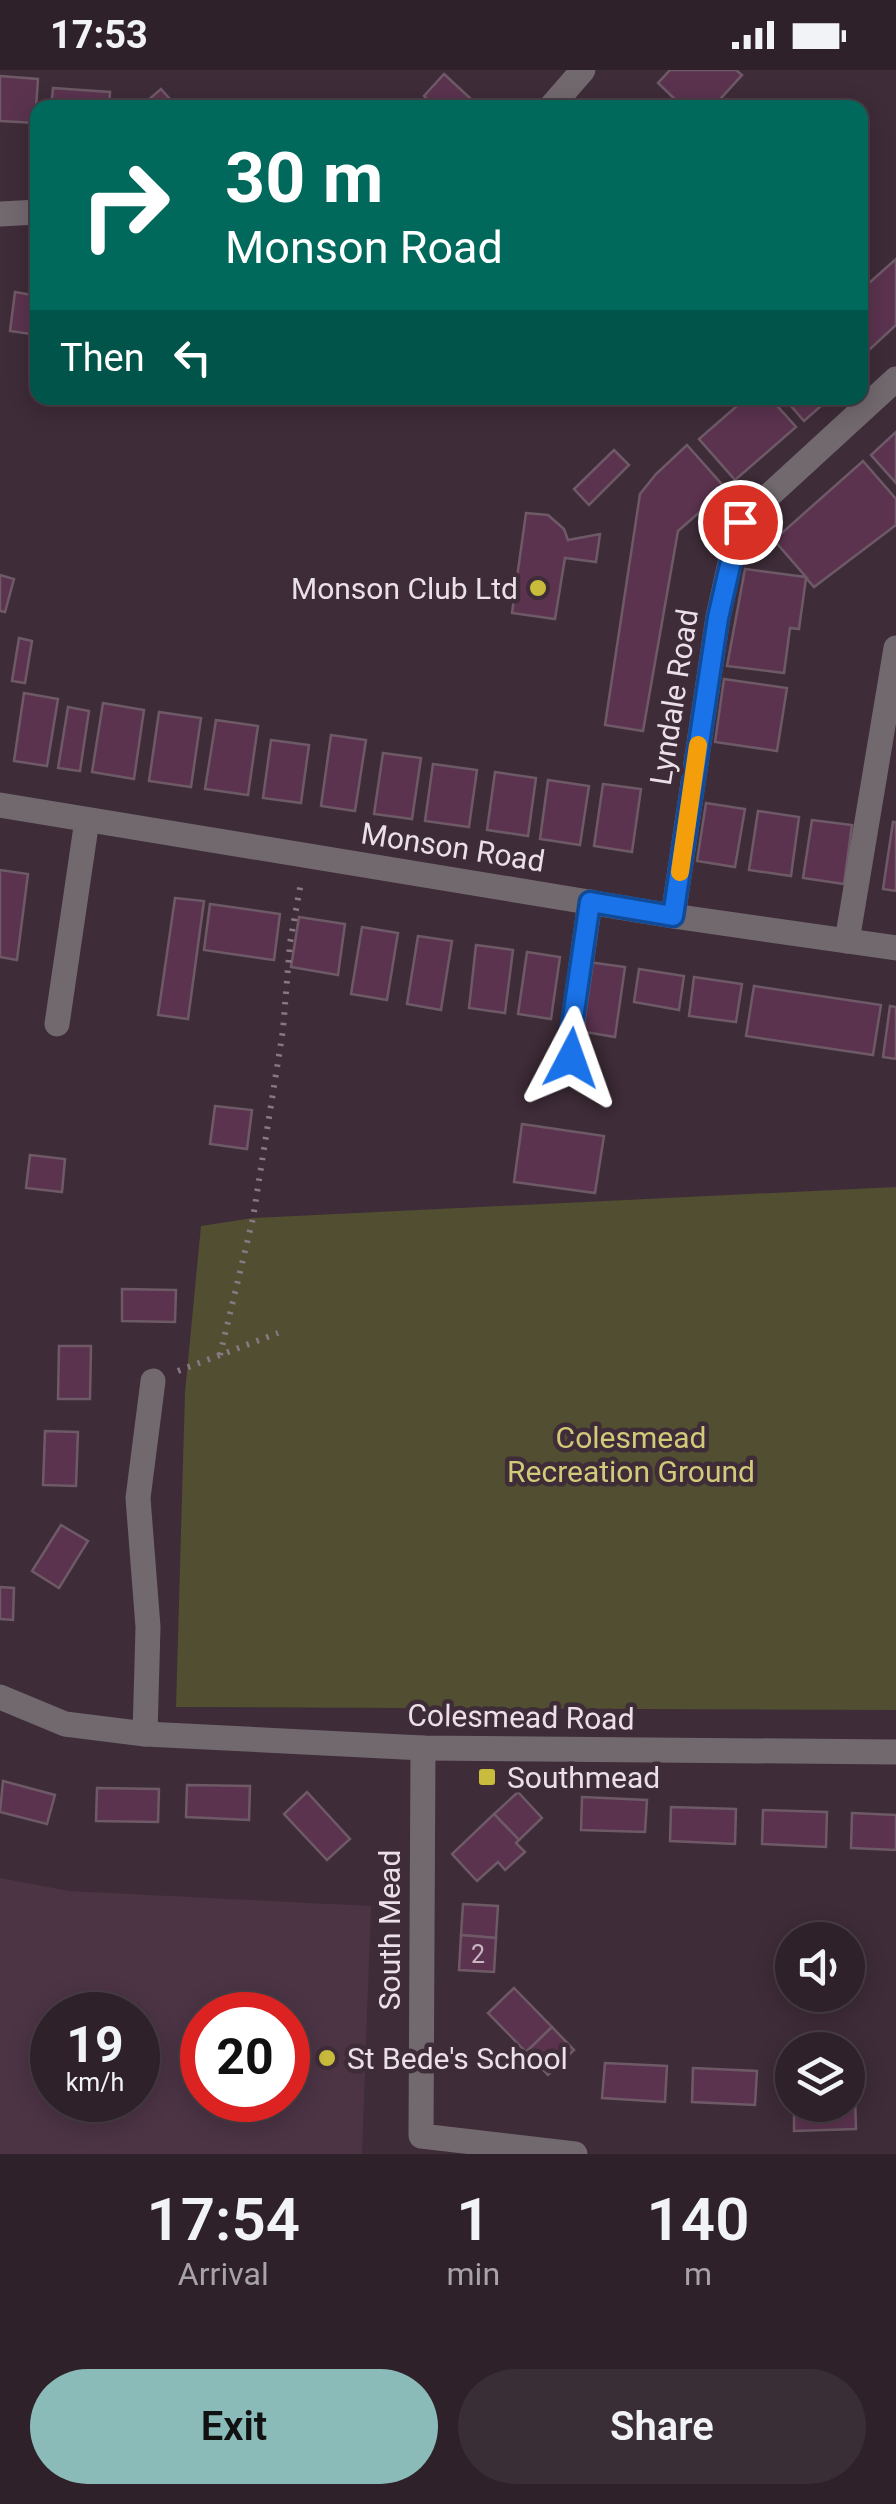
<!DOCTYPE html>
<style>
:root{--surface:#2e212a;--page:#3a2e36;--text:#f1f3f6;--muted:#a7a3a8;--line:#493e47;--accent:#8bbbb9}
body{margin:0;font-family:Roboto,sans-serif;background:var(--page);color:var(--text);height:100vh;display:flex;flex-direction:column;font-size:38px;white-space:nowrap}
*{box-sizing:border-box;margin:0}
p{font-size:32px;color:var(--muted)}
.icon{flex:none;width:55px;height:55px;fill:none;stroke:currentColor;stroke-width:2;stroke-linecap:round;stroke-linejoin:round}
.map{position:relative;height:2084px;overflow:hidden}
.panel{display:flex;flex-direction:column;background:var(--surface);flex:1}
.panel>*{flex:none}
.hud{position:absolute;left:30px;top:30px;width:838px;height:305px;border-radius:20px;box-shadow:0 5px 25px #0003,0 0 0 2px var(--line);background:#00695c;color:#fff;overflow:hidden}
.fabs{position:absolute;left:775px;top:1852px;display:grid;gap:20px}
.fabs a{display:grid;place-items:center;width:90px;height:90px;border-radius:50%;background:var(--surface);box-shadow:0 5px 25px #0003,0 0 0 2px var(--line);font-size:50px}
.speed{position:absolute;left:30px;top:1922px;display:flex;gap:20px;font-size:50px;font-weight:700;text-align:center}
.speed>*{display:grid;place-content:center;width:130px;height:130px;border-radius:50%;background:var(--surface);box-shadow:0 5px 25px #0003,0 0 0 2px var(--line);line-height:1}
.speed small{font-size:25px;font-weight:400}
.speed .limit{border:15px solid #d22;background:#fff;color:#111}
.pin{position:absolute;display:grid;place-items:center;width:85px;height:85px;color:#fff;margin:-42px;border:5px solid #fff;border-radius:50%;box-shadow:0 2px 10px #0007}
.me{position:absolute;width:110px;margin:-55px;rotate:4deg;stroke-linejoin:round;filter:drop-shadow(0 0 8px #0008)}
.turn{display:flex;align-items:center;gap:35px;height:210px;padding:0 30px;font-size:45px}
.turn .icon{width:130px;height:130px;stroke-width:2.5}
.turn b{display:block;font-size:70px;line-height:85px}
.then{display:flex;align-items:center;height:95px;padding:0 30px;background:#0003;gap:20px;font-size:38px}
.eta{display:flex;justify-content:space-evenly;align-items:center;height:170px;text-align:center}
.eta b{font-size:60px;font-weight:600;line-height:70px}
.primary-button{display:flex;gap:20px;margin-top:auto;padding:20px 30px}
.primary-button a{flex:1;height:115px;border-radius:60px;background:var(--accent);color:#111;font-size:40px;font-weight:600;line-height:115px;text-align:center}
.primary-button a+a{background:var(--page);color:var(--text)}
.status{display:flex;justify-content:space-between;align-items:center;height:70px;padding:0 50px;background:var(--surface);direction:ltr}
.status svg{height:28px;fill:currentColor}
.map>svg:first-child{display:block}
.built{fill:#4c3445;fill-rule:evenodd}
.green{fill:#514e31}
.building{fill:#5b334f;stroke:#6e5a67;stroke-width:2.5}
.lines{fill:none;stroke-linecap:round;stroke-linejoin:round}
.path{stroke:#887883;stroke-width:6;stroke-dasharray:2.5 8;stroke-linecap:butt}
.minor{stroke:#72696f;stroke-width:25}
.route-casing{stroke:#114b97;stroke-width:25}
.route{stroke:#1a73e8;stroke-width:18}
.slow{stroke:#f59e0b;stroke-width:18}
.poi-dot{fill:#c9bb3b;stroke:#3e2c38;stroke-width:4}
.labels{text-anchor:middle;dominant-baseline:central;stroke-width:9;stroke-linejoin:round;paint-order:stroke}
.number-label{font-size:25px;fill:#c8b5c2}
.poi-label{font-size:30px;fill:#ece0e8;stroke:#3e2c38;text-anchor:start}
.street-label{font-size:30px;fill:#ece0e8;stroke:#3e2c38}
.park-label{font-size:30px;fill:#d2c979;stroke:#3e2c38}
</style>
<div class="status"><b>17:53</b><svg viewBox="0 0 49 12"><path d="M0 12V9h3v3zM5 12V6h3v6zM10 12V3h3v9zM15 12V0h3v12zM26 1h20v11H26zM47 4h2v5h-2z"/></svg></div>
<div class="map">
<svg width="896" height="2084" viewBox="0 0 896 2084">
<rect width="100%" height="100%" fill="#3e2c38"/>
<path class="built" d="M0,1808l69,13 302,15 -9,248h-362zM52,1945h86v85h-86zM202,1945h86v85h-86z"/>
<path class="green" d="M896,1117v523l-720,-3 9,-315 16,-166 52,-8z"/>
<g class="building">
<path d="M670,0h66l6,5 -30,33h-28l-26,-25z"/>
<path d="M444,4l26,24 -9,10h-25l-12,-12z"/>
<path d="M0,6l38,3 -3,44 -35,-2z"/>
<path d="M53,18l57,4 -1,16h-58z"/>
<path d="M161,19l15,17 -35,2 -1,-1z"/>
<path d="M896,189v66l-27,25 -9,-10v-49z"/>
<path d="M15,222l23,4v39l-28,-4z"/>
<path d="M746,328h24l26,29 -61,53 -36,-41z"/>
<path d="M784,328h46l-26,23z"/>
<path d="M896,362v51l-25,-28z"/>
<path d="M687,375l39,44 -48,42 -35,200 -38,-6 35,-231 16,-20z"/>
<path d="M614,380l15,15 -40,40 -15,-16z"/>
<path d="M863,391l33,38v26l-82,62 -8,-9 -7,51 -9,-1 -6,45 -57,-7 18,-97 61,8 -32,-37z"/>
<path d="M526,443l22,2 16,14 4,11 32,-6 -4,28 -31,-4 -10,61 -43,-6z"/>
<path d="M0,505l14,4 -9,33 -5,-1z"/>
<path d="M19,568l13,3 -7,42 -13,-2z"/>
<path d="M724,609l63,9 -10,63 -62,-9z"/>
<path d="M24,623l34,6 -11,67 -33,-5z"/>
<path d="M103,633l41,7 -10,69 -42,-7z"/>
<path d="M68,637l21,4 -9,60 -22,-3z"/>
<path d="M159,642l42,6 -10,69 -42,-6z"/>
<path d="M216,650l42,6 -10,69 -43,-6z"/>
<path d="M331,665l35,5 -11,71 -34,-5z"/>
<path d="M271,670l38,5 -8,58 -38,-5z"/>
<path d="M383,683l38,5 -9,61 -38,-5z"/>
<path d="M433,694l44,6 -8,57 -44,-6z"/>
<path d="M495,702l41,6 -8,58 -41,-6z"/>
<path d="M548,710l41,6 -9,59 -40,-6z"/>
<path d="M603,714l38,5 -9,63 -38,-6z"/>
<path d="M706,733l39,6 -10,58 -38,-6z"/>
<path d="M758,741l41,6 -8,59 -42,-6z"/>
<path d="M812,750l40,5 -8,59 -41,-6z"/>
<path d="M893,752h3v69l-13,-2z"/>
<path d="M0,800l28,4 -11,86 -17,-3z"/>
<path d="M175,828l29,3 -16,118 -30,-4z"/>
<path d="M210,834l70,10 -6,46 -70,-10z"/>
<path d="M299,847l46,7 -7,51 -47,-8z"/>
<path d="M362,857l36,6 -11,67 -36,-6z"/>
<path d="M418,866l34,5 -11,69 -34,-6z"/>
<path d="M476,875l37,5 -8,63 -36,-5z"/>
<path d="M527,882l33,5 -9,62 -33,-5z"/>
<path d="M588,892l37,5 -10,70 -36,-6z"/>
<path d="M639,899l45,7 -5,34 -45,-8z"/>
<path d="M694,907l48,7 -6,38 -47,-6z"/>
<path d="M754,916l127,19 -8,50 -127,-19z"/>
<path d="M890,936l6,1v52l-13,-2z"/>
<path d="M215,1036l37,4 -5,39 -37,-5z"/>
<path d="M522,1054l82,12 -9,57 -81,-11z"/>
<path d="M30,1085l35,4 -3,33 -36,-4z"/>
<path d="M122,1219l54,1 -1,32 -53,-1z"/>
<path d="M59,1276h32l-1,53h-32z"/>
<path d="M45,1361l33,1 -2,54 -33,-1z"/>
<path d="M61,1455l27,16 -29,47 -27,-17z"/>
<path d="M0,1517l14,1 -1,32 -13,-1z"/>
<path d="M3,1711l52,14 -8,29 -47,-12z"/>
<path d="M187,1715l63,1 -1,34 -63,-3z"/>
<path d="M97,1718l62,1 -1,33 -62,-1z"/>
<path d="M307,1722l43,47 -23,21 -43,-46z"/>
<path d="M518,1722l24,26 -23,22 -25,-26z"/>
<path d="M582,1727l65,3 -2,32 -64,-2z"/>
<path d="M671,1737l65,2 -1,35 -65,-3z"/>
<path d="M763,1740l64,2 -1,35 -64,-3z"/>
<path d="M852,1743l44,2v35l-45,-2z"/>
<path d="M494,1744l25,26 -3,3 9,9 -20,18 -7,-8 -21,19 -25,-27z"/>
<path d="M463,1834l35,2 -2,32 -35,-3z"/>
<path d="M461,1865l35,3 -2,34 -35,-2z"/>
<path d="M514,1918l38,39 -26,25 -38,-39z"/>
<path d="M552,1957l22,23 -26,25 -22,-23z"/>
<path d="M605,1993l62,3 -2,36 -63,-4z"/>
<path d="M693,1998l64,3 -2,34 -63,-3z"/>
<path d="M855,2025l1,34 -62,2v-26h54v-9z"/>
</g>
<g class="lines">
<g class="path">
<path d="M220,1285l33,-137 30,-188 7,-87 11,-61"/>
<path d="M178,1301l100,-38"/>
</g>
<g class="minor">
<path d="M550,38l33,-38"/>
<path d="M0,144l38,-2"/>
<path d="M0,735l673,111 223,32"/>
<path d="M673,846l45,-299 21,-94 157,-144"/>
<path d="M847,871l49,-293"/>
<path d="M57,954l30,-204"/>
<path d="M583,1003l-6,-3 -8,-20 21,-148"/>
<path d="M0,1627l65,27 80,10 278,14 473,4"/>
<path d="M145,1664l3,-107 -10,-129 15,-117"/>
<path d="M423,1678l-2,388 154,18"/>
</g>
</g>
<g class="lines">
<defs>
<path id="route" d="M571,988l-1,-19 20,-137 83,14 45,-298 22,-96"/>
</defs>
<use href="#route" class="route-casing"/>
<use href="#route" class="route"/>
<path class="slow" d="M680,802l18,-127"/>
</g>
<g class="poi-dot">
<circle cx="538" cy="518" r="10"/>
<rect x="477" y="1697" width="20" height="20" rx="5"/>
<circle cx="327" cy="1988" r="10"/>
</g>
<g class="labels">
<g class="number-label">
<text x="478" y="1884">2</text>
</g>
<g class="poi-label">
<text x="518" y="518" text-anchor="end">Monson Club Ltd</text>
<text x="507" y="1707">Southmead</text>
<text x="347" y="1988">St Bede's School</text>
</g>
<g class="street-label">
<text transform="translate(674 627) rotate(-81)">Lyndale Road</text>
<text transform="translate(453 777) rotate(9)">Monson Road</text>
<text transform="translate(521 1647) rotate(1)">Colesmead Road</text>
<text transform="translate(389 1860) rotate(-90)">South Mead</text>
</g>
<g class="park-label">
<text x="631" y="1367">Colesmead<tspan x="631" dy="34">Recreation Ground</tspan></text>
</g>
</g>
</svg>
<div class="fabs">
<a><svg class="icon" aria-label="sound" viewBox="0 0 24 24"><path d="M4 9h4l5-4v14l-5-4H4zM17 9q2 3 0 6"/></svg></a>
<a><svg class="icon" aria-label="layers" viewBox="0 0 24 24"><path d="M12 4l9 5-9 5-9-5zM3 14l9 5 9-5"/></svg></a>
</div>
<div class="speed"><div>19<small>km/h</small></div><div class="limit">20</div></div>
<div class="pin" style="left:740px;top:452px;background:#d93025"><svg class="icon" aria-label="arrive" viewBox="0 0 24 24"><path d="M6 21V4h12l-3 4 3 4H6"/></svg></div>
<svg class="me" style="left:571px;top:988px" viewBox="-20 -20 40 40"><path d="M0-17L14 15 0 8-14 15z" fill="#1a73e8" stroke="#fff" stroke-width="4"/></svg>
<div class="hud">
<div class="turn"><svg class="icon" aria-label="right" viewBox="0 0 24 24"><path d="M7 20v-9h11M14 6l5 5-5 5"/></svg><div><b>30 m</b>Monson Road</div></div>
<div class="then">Then<svg class="icon" aria-label="left" viewBox="0 0 24 24"><path d="M17 20v-9H6M10 6l-5 5 5 5"/></svg></div>
</div>
</div>
<section class="panel">
<div class="eta">
<div><b>17:54</b><p>Arrival</p></div>
<div><b>1</b><p>min</p></div>
<div><b>140</b><p>m</p></div>
</div>
<div class="primary-button"><a>Exit</a><a>Share</a></div>
</section>
